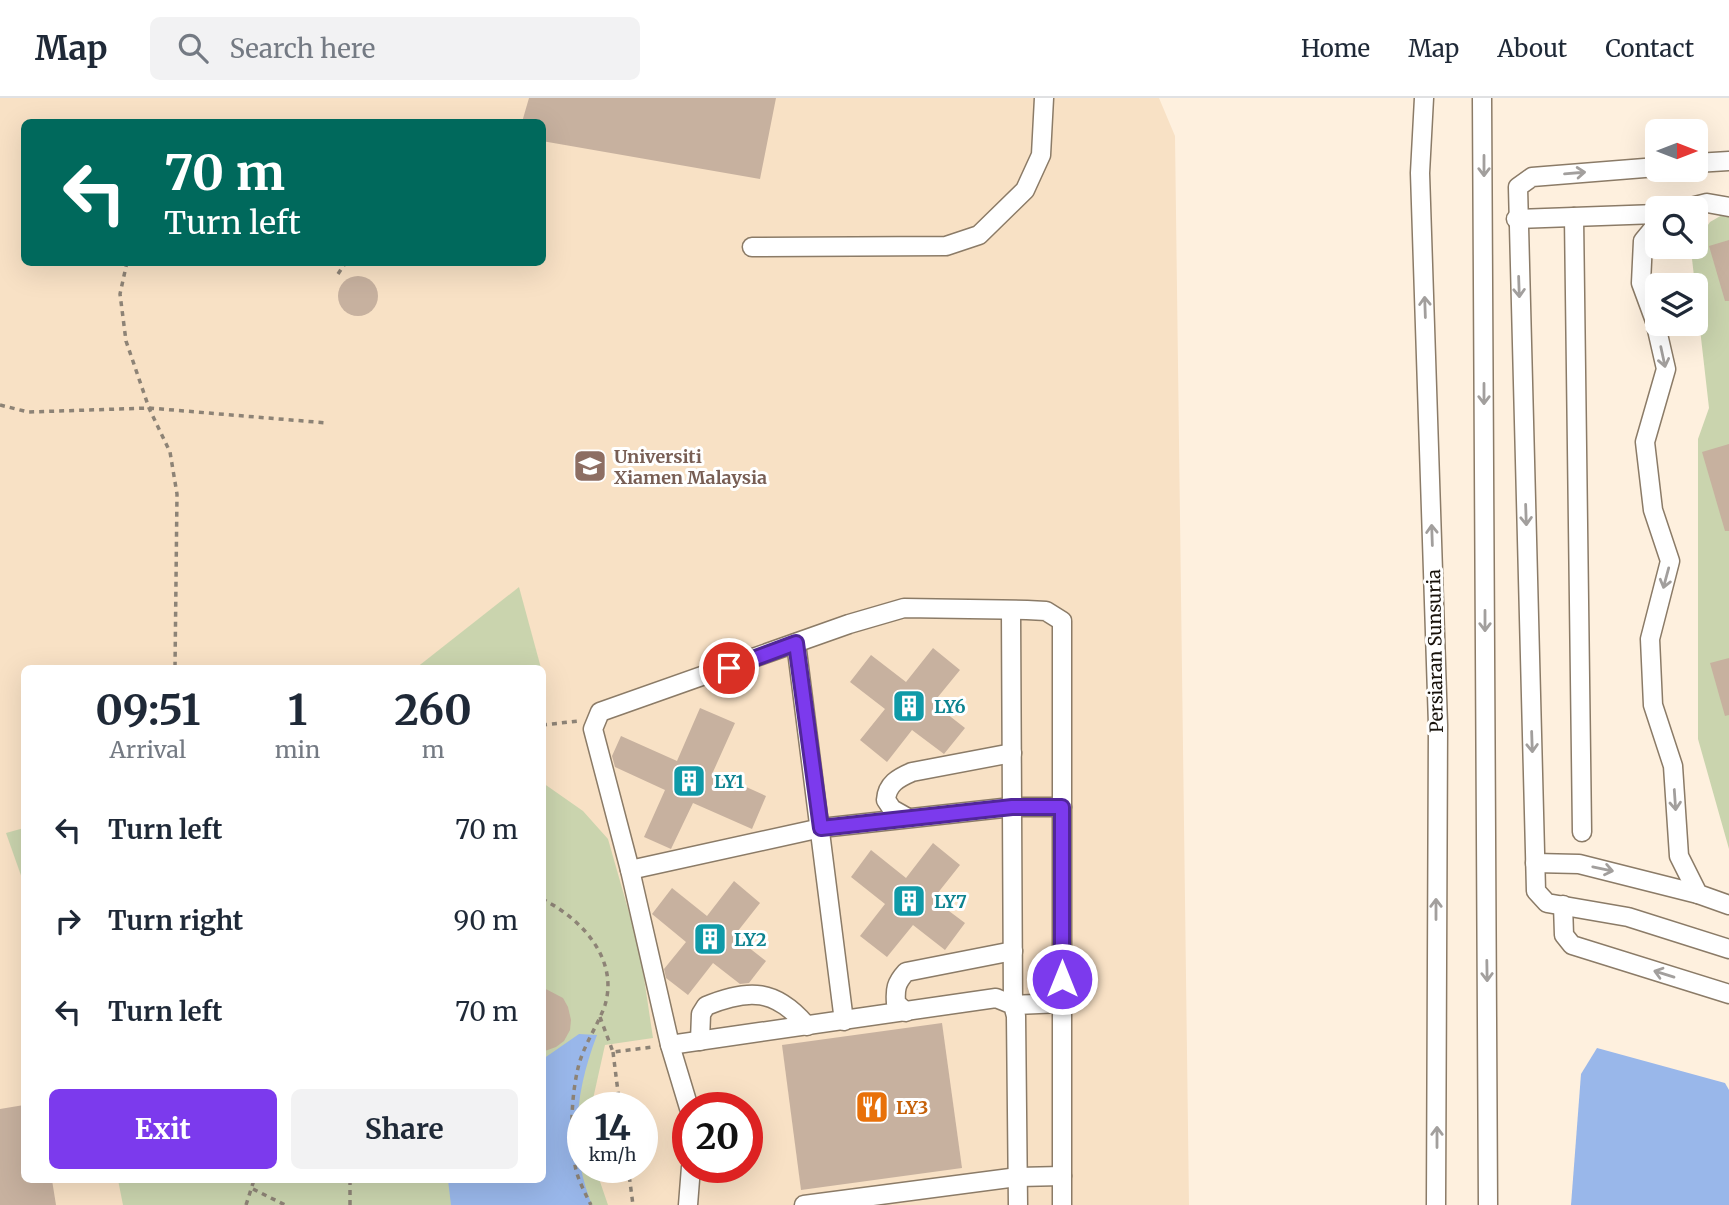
<!DOCTYPE html>
<style>
:root{--surface:#fff;--page:#f2f2f3;--text:#1f2937;--muted:#747a83;--line:#e0e1e3;--accent:#7c3aed}
body{margin:0;font-family:Merriweather,serif;background:var(--page);color:var(--text);height:100vh;display:flex;flex-direction:column;font-size:26px;white-space:nowrap}
*{box-sizing:border-box;margin:0}
p{font-size:23px;color:var(--muted)}
.icon{flex:none;width:38px;height:38px;fill:none;stroke:currentColor;stroke-width:2;stroke-linecap:round;stroke-linejoin:round}
.map{position:relative;flex:1;overflow:hidden}
.details{position:absolute;left:21px;top:567px;width:525px;height:518px;display:flex;flex-direction:column;background:var(--surface);border-radius:10px;box-shadow:0 7px 28px #0002}
.details>*{flex:none}
.top-card{position:absolute;left:21px;top:21px;width:525px;height:147px;border-radius:10px;box-shadow:0 7px 28px #0002;background:#00695c;color:#fff;overflow:hidden}
.needle{width:46px;rotate:90deg}
.controls{position:absolute;left:1645px;top:21px;display:grid;gap:14px}
.controls a{display:grid;place-items:center;width:63px;height:63px;border-radius:10px;background:var(--surface);box-shadow:0 7px 28px #0002;font-size:35px}
.speed{position:absolute;left:567px;top:994px;display:flex;gap:14px;font-size:35px;font-weight:700;text-align:center}
.speed>*{display:grid;place-content:center;width:91px;height:91px;border-radius:50%;background:var(--surface);box-shadow:0 7px 28px #0002;line-height:1}
.speed small{font-size:18px;font-weight:400}
.speed .limit{border:10px solid #d22;background:#fff;color:#111}
.pin{position:absolute;display:grid;place-items:center;width:60px;height:60px;color:#fff;margin:-30px;border:4px solid #fff;border-radius:50%;box-shadow:0 2px 7px #0007}
.me{position:absolute;width:77px;margin:-38px;rotate:0deg;stroke-linejoin:round;filter:drop-shadow(0 0 5px #0008)}
.turn{display:flex;align-items:center;gap:24px;height:147px;padding:0 28px;font-size:32px}
.turn .icon{width:91px;height:91px;stroke-width:2.5}
.turn b{display:block;font-size:49px;line-height:60px}
.eta{display:flex;justify-content:space-evenly;align-items:center;height:119px;text-align:center}
.eta b{font-size:42px;font-weight:700;line-height:49px}
.action{display:flex;gap:14px;margin-top:auto;padding:14px 28px}
.action a{flex:1;height:80px;border-radius:10px;background:var(--accent);color:#fff;font-size:28px;font-weight:700;line-height:80px;text-align:center}
.action a+a{background:var(--page);color:var(--text)}
ul{padding:0;list-style:none}
li{display:flex;align-items:center;gap:21px;height:91px;padding:0 28px}
li div{flex:1}
li b{display:block;font-size:26px}
li em{font-style:normal}
header{display:flex;align-items:center;gap:42px;box-sizing:border-box;height:98px;padding:0 35px;background:var(--surface);border-bottom:2px solid var(--line)}
header strong{font-size:33px}
nav{display:flex;gap:38px;margin-inline-start:auto;font-size:24px}
.search{width:490px;height:63px;background:var(--page);display:flex;align-items:center;gap:18px;box-sizing:border-box;padding:0 24px;border-radius:10px;color:var(--muted);font-size:26px}
.map>svg:first-child{display:block}
.built{fill:#f8e1c5;fill-rule:evenodd}
.green{fill:#cad4ae}
.water{fill:#99b7ea}
.building{fill:#c7b19f}
.lines{fill:none;stroke-linecap:round;stroke-linejoin:round}
.minor-casing{stroke:#8b7b67;stroke-width:21}
.path{stroke:#8d8376;stroke-width:3.5;stroke-dasharray:5 5;stroke-linecap:butt}
.minor{stroke:#fff;stroke-width:18}
.oneway{stroke:#a29f9d}
.route-casing{stroke:#51269a;stroke-width:18}
.route{stroke:#7c3aed;stroke-width:12}
.labels{text-anchor:middle;dominant-baseline:central;stroke-width:6;stroke-linejoin:round;paint-order:stroke}
.education-label{font-size:18px;font-weight:bold;fill:#785e54;stroke:#fff;text-anchor:start}
.street-label{font-size:18px;fill:#161009;stroke:#fff}
.culture-label{font-size:18px;font-weight:bold;fill:#0d838f;stroke:#fff;text-anchor:start}
.food-label{font-size:18px;font-weight:bold;fill:#c56008;stroke:#fff;text-anchor:start}
</style>
<header>
<strong>Map</strong>
<div class="search"><svg class="icon" aria-label="search" viewBox="0 0 24 24"><circle cx="10" cy="10" r="6"/><path d="M15 15l6 6"/></svg>Search here</div>
<nav><a>Home</a><a>Map</a><a>About</a><a>Contact</a></nav>
</header>
<div class="map">
<svg width="1729" height="1107" viewBox="0 0 1729 1107">
<rect width="100%" height="100%" fill="#fef0de"/>
<path class="built" d="M0,0h1159l16,38 14,1069h-1189zM24,24h518v140h-518zM24,570h518v512h-518zM583,1010h59v59h-59zM688,1010h59v59h-59z"/>
<g class="green">
<path d="M1729,113v638l-31,-110v-300l11,-31 -18,-158 19,-28z"/>
<path d="M519,489l22,81h-125z"/>
<path d="M543,685l40,28 25,28 32,112 13,87 -48,7 -14,63h-8v59h12l13,38h-485l-5,-25h424z"/>
<path d="M24,730v56l-18,-51z"/>
</g>
<g class="water">
<path d="M579,936l18,1c-22,57 -28,113 -5,170h-141l-3,-25h94l1,-121z"/>
<path d="M1597,950l128,35 4,7v115h-158l10,-131z"/>
</g>
<g class="building">
<path d="M529,0h247l-16,81 -218,-38v-19h-20z"/>
<path d="M1729,142v61h-4l-16,-55z"/>
<circle cx="358" cy="198" r="20"/>
<path d="M1729,346v87h-4l-23,-79z"/>
<path d="M933,550l27,22 -27,33 32,25 -21,26 -32,-24 -25,32 -27,-22 25,-31 -35,-27 21,-27 35,27z"/>
<path d="M1729,560v57l-4,1 -15,-53z"/>
<path d="M700,610l35,15 -22,49 53,24 -14,33 -59,-26 -22,46 -27,-12 21,-47 -50,-23 -3,-11 9,-20 56,25z"/>
<path d="M933,745l27,22 -27,34 32,24 -20,27 -32,-25 -26,32 -27,-21 25,-32 -34,-27 20,-27 35,28z"/>
<path d="M734,783l26,22 -26,33 32,25 -17,22 -9,1 -27,-21 -25,32 -22,-17 -2,-9 22,-27 -34,-28 20,-26 35,28z"/>
<path d="M542,889l21,11 5,9 3,13 -1,10 -6,11 -8,6 -14,5z"/>
<path d="M942,925l20,145 -161,22 -19,-145z"/>
<path d="M24,1007v75h28l4,25h-56v-96z"/>
</g>
<g class="lines">
<defs>
<g id="minor">
<path d="M1424,0l-4,75 18,552 -2,480"/>
<path d="M1482,0l6,1107"/>
<path d="M1696,65l33,-2"/>
<path d="M1657,69l-125,10 -14,10 18,704 11,12 81,14 101,32"/>
<path d="M1687,110l20,-5 22,4"/>
<path d="M1574,119l8,615"/>
<path d="M1516,121l141,-5"/>
<path d="M1657,126l-14,17 -2,42 14,38 11,48 -21,73 8,68 17,51 -20,78 3,66 20,61 6,90 19,38 31,11"/>
<path d="M752,149l194,-1 33,-11 46,-45 16,-35 3,-57"/>
<path d="M1011,513l2,394 49,-2"/>
<path d="M796,545l48,378"/>
<path d="M908,720l-16,-9 -6,-9c1,-16 12,-22 26,-28l100,-19"/>
<path d="M1535,765l44,1 119,30"/>
<path d="M630,772l191,-42 191,-21h50"/>
<path d="M1563,807l1,30 8,10 157,49"/>
<path d="M906,914l-10,-9c-1,-14 0,-20 10,-31l107,-21"/>
<path d="M700,943l1,-27 5,-8c43,-18 70,-17 101,20"/>
<path d="M670,947l326,-47 17,7 3,11 2,189"/>
<path d="M689,1010l-19,-63 -40,-175 -37,-141 7,-17 249,-88 55,-16 123,2 19,1 16,10v584"/>
<path d="M688,1107l3,-38"/>
<path d="M804,1107l214,-28 44,-1"/>
</g>
</defs>
<use href="#minor" class="minor-casing"/>
<g class="path">
<path d="M127,164l-7,32 6,47 23,67 21,44 7,42 -2,174"/>
<path d="M338,176l8,-12"/>
<path d="M0,307l28,7 121,-4 178,15"/>
<path d="M542,627l37,-4"/>
<path d="M542,801c39,19 77,60 63,106 -7,20 -20,38 -26,59 -8,31 -9,69 -4,101 2,13 10,28 16,40"/>
<path d="M600,919l13,35 40,-5"/>
<path d="M613,954l7,56"/>
<path d="M628,1069l5,38"/>
<path d="M350,1082v25"/>
<path d="M253,1091l32,16"/>
<path d="M246,1107l8,-25"/>
</g>
<use href="#minor" class="minor"/>
</g>
<defs><path id="oneway-shaft" d="M-6 0H5M1.5-3L5.5 0L1.5 3" fill="none" stroke-width="1.6" stroke-linecap="round" stroke-linejoin="round" transform="scale(1.75)"/></defs>
<g class="oneway">
<use href="#oneway-shaft" transform="translate(1484 68) rotate(90)"/>
<use href="#oneway-shaft" transform="translate(1575 75) rotate(-5)"/>
<use href="#oneway-shaft" transform="translate(1519 189) rotate(88)"/>
<use href="#oneway-shaft" transform="translate(1425 209) rotate(-92)"/>
<use href="#oneway-shaft" transform="translate(1663 259) rotate(78)"/>
<use href="#oneway-shaft" transform="translate(1484 296) rotate(90)"/>
<use href="#oneway-shaft" transform="translate(1526 417) rotate(88)"/>
<use href="#oneway-shaft" transform="translate(1432 437) rotate(-92)"/>
<use href="#oneway-shaft" transform="translate(1666 480) rotate(105)"/>
<use href="#oneway-shaft" transform="translate(1485 523) rotate(90)"/>
<use href="#oneway-shaft" transform="translate(1532 644) rotate(88)"/>
<use href="#oneway-shaft" transform="translate(1675 702) rotate(86)"/>
<use href="#oneway-shaft" transform="translate(1603 771) rotate(12)"/>
<use href="#oneway-shaft" transform="translate(1436 811) rotate(-90)"/>
<use href="#oneway-shaft" transform="translate(1487 873) rotate(89)"/>
<use href="#oneway-shaft" transform="translate(1664 876) rotate(-163)"/>
<use href="#oneway-shaft" transform="translate(1437 1039) rotate(-90)"/>
</g>
<g class="lines">
<defs>
<path id="route" d="M729,570l67,-25 25,185 191,-21h50v172"/>
</defs>
<use href="#route" class="route-casing"/>
<use href="#route" class="route"/>
</g>
<defs>
<symbol id="university-square" viewBox="-11 -11 22 22"><rect x="-9" y="-9" width="18" height="18" rx="4" fill="#8d6e63" stroke="#fff"/><path d="M0-5L7-2L0 1L-7-2ZM-4 1L0 2.5L4 1V4Q0 6-4 4Z" fill="#fff"/></symbol>
<symbol id="building-square" viewBox="-11 -11 22 22"><rect x="-9" y="-9" width="18" height="18" rx="4" fill="#0f9aa8" stroke="#fff"/><path d="M-4-6H4V6H1V3H-1V6H-4ZM-2.5-4.3h1.7v1.8h-1.7ZM.8-4.3h1.7v1.8H.8ZM-2.5-1h1.7V.8h-1.7ZM.8-1h1.7V.8H.8Z" fill="#fff"/></symbol>
<symbol id="restaurant-square" viewBox="-11 -11 22 22"><rect x="-9" y="-9" width="18" height="18" rx="4" fill="#e8710a" stroke="#fff"/><path d="M-5-6h1v4h1v-4h1v4h1v-4h1v5L-1.5 .5V6h-2V.5L-5-1ZM5-6V6H3V1.5H1.5Q1.5-4 5-6Z" fill="#fff"/></symbol>
</defs>
<g fill-rule="evenodd">
<use href="#university-square" x="571" y="349" width="38" height="38"/>
<use href="#building-square" x="890" y="589" width="38" height="38"/>
<use href="#building-square" x="670" y="664" width="38" height="38"/>
<use href="#building-square" x="890" y="784" width="38" height="38"/>
<use href="#building-square" x="691" y="822" width="38" height="38"/>
<use href="#restaurant-square" x="853" y="990" width="38" height="38"/>
</g>
<g class="labels">
<g class="education-label">
<text x="614" y="358">Universiti<tspan x="614" dy="21">Xiamen Malaysia</tspan></text>
</g>
<g class="street-label">
<text transform="translate(1435 553) rotate(-91)">Persiaran Sunsuria</text>
</g>
<g class="culture-label">
<text x="934" y="608">LY6</text>
<text x="714" y="683">LY1</text>
<text x="934" y="803">LY7</text>
<text x="734" y="841">LY2</text>
</g>
<g class="food-label">
<text x="896" y="1009">LY3</text>
</g>
</g>
</svg>
<div class="controls">
<a><svg class="needle" viewBox="-14 -14 28 28"><path d="M0-13l5 13h-10z" fill="#e53935"/><path d="M0 13l5-13h-10z" fill="#747a83"/></svg></a>
<a><svg class="icon" aria-label="search" viewBox="0 0 24 24"><circle cx="10" cy="10" r="6"/><path d="M15 15l6 6"/></svg></a>
<a><svg class="icon" aria-label="layers" viewBox="0 0 24 24"><path d="M12 4l9 5-9 5-9-5zM3 14l9 5 9-5"/></svg></a>
</div>
<div class="speed"><div>14<small>km/h</small></div><div class="limit">20</div></div>
<div class="pin" style="left:729px;top:570px;background:#d93025"><svg class="icon" aria-label="arrive" viewBox="0 0 24 24"><path d="M6 21V4h12l-3 4 3 4H6"/></svg></div>
<svg class="me" style="left:1062px;top:881px" viewBox="-20 -20 40 40"><circle r="17" fill="#7c3aed" stroke="#fff" stroke-width="3"/><path d="M0-11L8 9 0 5-8 9z" fill="#fff"/></svg>
<div class="top-card">
<div class="turn"><svg class="icon" aria-label="left" viewBox="0 0 24 24"><path d="M17 20v-9H6M10 6l-5 5 5 5"/></svg><div><b>70 m</b>Turn left</div></div>
</div>
<section class="details">
<div class="eta">
<div><b>09:51</b><p>Arrival</p></div>
<div><b>1</b><p>min</p></div>
<div><b>260</b><p>m</p></div>
</div>
<ul>
<li><svg class="icon" aria-label="left" viewBox="0 0 24 24"><path d="M17 20v-9H6M10 6l-5 5 5 5"/></svg><div><b>Turn left</b></div><em>70 m</em></li>
<li><svg class="icon" aria-label="right" viewBox="0 0 24 24"><path d="M7 20v-9h11M14 6l5 5-5 5"/></svg><div><b>Turn right</b></div><em>90 m</em></li>
<li><svg class="icon" aria-label="left" viewBox="0 0 24 24"><path d="M17 20v-9H6M10 6l-5 5 5 5"/></svg><div><b>Turn left</b></div><em>70 m</em></li>
</ul>
<div class="action"><a>Exit</a><a>Share</a></div>
</section>
</div>
